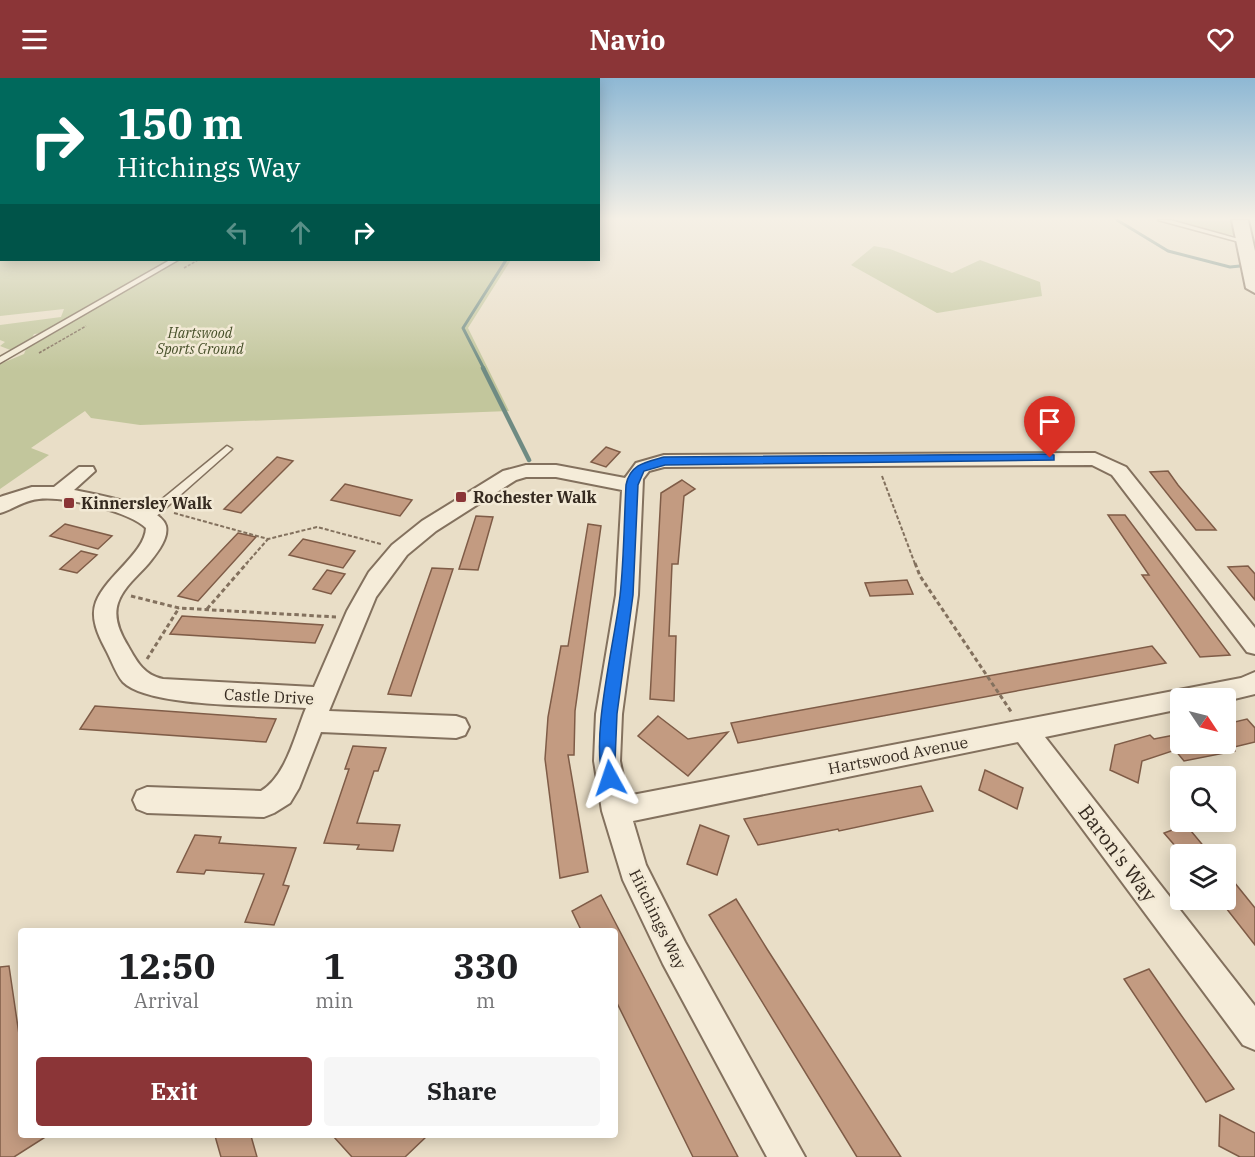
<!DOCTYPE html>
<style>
:root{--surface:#fff;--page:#f6f6f6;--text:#202124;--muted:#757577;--accent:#8b3537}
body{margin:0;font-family:"IBM Plex Serif",serif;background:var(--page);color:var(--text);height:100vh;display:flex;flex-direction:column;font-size:22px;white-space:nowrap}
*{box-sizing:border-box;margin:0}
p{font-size:20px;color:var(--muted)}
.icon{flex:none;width:33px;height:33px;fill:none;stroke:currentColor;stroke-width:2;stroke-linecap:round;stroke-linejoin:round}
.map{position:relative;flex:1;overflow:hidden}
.side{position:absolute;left:18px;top:850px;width:600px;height:210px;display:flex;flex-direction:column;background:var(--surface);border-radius:6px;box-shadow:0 3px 15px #0003}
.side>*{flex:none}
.hud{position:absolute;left:0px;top:0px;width:600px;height:183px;box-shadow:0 3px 15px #0003;background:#00695c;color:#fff;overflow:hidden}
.needle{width:39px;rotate:125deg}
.fabs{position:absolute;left:1170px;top:610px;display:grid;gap:12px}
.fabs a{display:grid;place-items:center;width:66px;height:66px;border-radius:6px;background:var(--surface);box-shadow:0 3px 15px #0003;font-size:30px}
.pin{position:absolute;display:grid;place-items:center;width:51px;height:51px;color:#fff;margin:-62px -26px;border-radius:50% 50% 50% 0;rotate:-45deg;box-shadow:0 0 6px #0007}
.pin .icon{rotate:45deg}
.me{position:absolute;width:66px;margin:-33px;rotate:355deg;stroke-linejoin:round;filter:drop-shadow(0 0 4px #0008)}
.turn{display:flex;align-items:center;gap:21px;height:126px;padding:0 18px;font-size:27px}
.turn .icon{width:78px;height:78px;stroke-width:2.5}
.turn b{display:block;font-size:42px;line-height:51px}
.lanes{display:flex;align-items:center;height:57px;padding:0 18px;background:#0003;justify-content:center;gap:30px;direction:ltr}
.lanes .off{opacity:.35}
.eta{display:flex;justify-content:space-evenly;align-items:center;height:102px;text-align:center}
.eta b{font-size:36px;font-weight:700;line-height:42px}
.primary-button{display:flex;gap:12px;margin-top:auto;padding:12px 18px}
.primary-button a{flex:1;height:69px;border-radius:6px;background:var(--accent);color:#fff;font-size:24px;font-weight:700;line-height:69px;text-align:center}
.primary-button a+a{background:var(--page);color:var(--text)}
header{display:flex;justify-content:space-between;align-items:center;height:78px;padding:0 18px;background:var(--accent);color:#fff;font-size:27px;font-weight:700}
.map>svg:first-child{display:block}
.green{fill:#c2c69c}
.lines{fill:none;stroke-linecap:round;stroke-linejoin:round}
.stream-far1{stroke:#6f8b83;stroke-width:3}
.stream{stroke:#6f8b83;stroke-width:4.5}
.building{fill:#c39b81;stroke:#7f5c47;stroke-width:1.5}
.service-casing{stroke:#83715e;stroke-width:3}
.minor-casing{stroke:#83715e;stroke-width:4}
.tertiary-casing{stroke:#83715e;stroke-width:4}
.path-far2{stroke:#83715e;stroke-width:1.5;stroke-dasharray:3 1.5;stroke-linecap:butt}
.path-far1{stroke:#83715e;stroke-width:2;stroke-dasharray:4 2;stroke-linecap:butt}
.path{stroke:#83715e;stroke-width:3;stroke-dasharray:4.5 3;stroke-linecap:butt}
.service{fill:#f5ecd9;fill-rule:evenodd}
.minor{fill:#f5ecd9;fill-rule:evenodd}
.tertiary{fill:#f5ecd9;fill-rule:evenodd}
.route{fill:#1a73e8;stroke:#114b97;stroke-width:1.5}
.poi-dot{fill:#8b3537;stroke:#f2e9d5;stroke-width:2}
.labels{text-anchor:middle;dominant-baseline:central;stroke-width:5;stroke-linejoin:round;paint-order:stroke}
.far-park-label{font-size:14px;font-style:italic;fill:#464f29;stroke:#f2e9d5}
.poi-label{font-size:16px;font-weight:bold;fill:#352a20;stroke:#f2e9d5;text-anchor:start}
.street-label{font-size:16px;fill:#352a20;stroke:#f2e9d5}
.near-street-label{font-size:20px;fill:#352a20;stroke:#f2e9d5}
</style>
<header><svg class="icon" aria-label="menu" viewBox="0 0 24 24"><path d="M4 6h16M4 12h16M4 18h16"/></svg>Navio<svg class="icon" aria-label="heart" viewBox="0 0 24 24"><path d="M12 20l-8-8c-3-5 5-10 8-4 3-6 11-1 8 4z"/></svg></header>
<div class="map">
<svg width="1255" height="1079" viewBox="0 0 1255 1079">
<rect width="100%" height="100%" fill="#e9dec7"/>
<g class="green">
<path d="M0,142l2,40h168l-127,73 -9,1 -3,6 -18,11 -13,-5 5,-4 -5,-2v-15l61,-8 3,-8 -64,7z"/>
<path d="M1168,142h64l3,15 -22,-2z"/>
<path d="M874,168l16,3 62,24 28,-13 60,22 2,14 -105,17 -86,-48z"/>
<path d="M179,182h332l-43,68 41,83 -369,14 -49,-7 -6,-7 -54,37 18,7 -49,34v-125l24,-10 2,-5z"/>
</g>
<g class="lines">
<g class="stream-far1">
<path d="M1117,142l51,31 62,16 10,-1"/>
<path d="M484,291l-21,-41 43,-68"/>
</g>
<path class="stream" d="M483,290l46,92"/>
</g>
<g class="building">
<path d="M606,369l14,5 -14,15 -15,-5z"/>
<path d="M277,379l16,4 -52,52 -17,-4z"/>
<path d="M1168,393l10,14 38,45h-20l-46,-58z"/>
<path d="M682,402l13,9 -11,7 -6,68h-6l-3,72h7l-2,65 -24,-2 11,-206z"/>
<path d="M345,406l67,16 -12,16 -69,-16z"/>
<path d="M1108,437h17l105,140 -30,2 -58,-82h7z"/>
<path d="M476,438l17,1 -15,53 -19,-1z"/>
<path d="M65,446l47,12 -14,13 -48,-13z"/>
<path d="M588,446l13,2 -26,185 -1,44h-6l20,117 -28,6 -15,-119 3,-42 13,-71h7z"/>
<path d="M238,455l18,4 -58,64 -20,-5z"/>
<path d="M303,461l52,12 -12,17 -54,-13z"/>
<path d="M81,473l16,4 -20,18 -17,-4z"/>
<path d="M1248,488l7,8v26l-27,-33z"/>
<path d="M432,490l21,1 -42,127 -23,-2z"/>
<path d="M327,492l18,4 -14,20 -18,-5z"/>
<path d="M907,502l6,14 -43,2 -5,-13z"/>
<path d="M182,538l141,9 -8,18 -145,-9z"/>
<path d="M1152,568l14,17 -428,80 -7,-20z"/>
<path d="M95,628l181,13 -10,23 -186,-13z"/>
<path d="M658,638l30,23 40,-7 -40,44 -50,-40z"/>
<path d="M1247,641l8,9v14l-21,5 1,4 -51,10 -9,-11 -33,11 -4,22 -28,-13 5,-25 35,-10 4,4 26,-5v10h46v-20z"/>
<path d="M353,668l33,2 -8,23h-4l-17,52 43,2 -7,26 -36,-2 2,-4 -35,-2 25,-74h-4z"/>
<path d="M985,692l38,18 -6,21 -38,-19z"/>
<path d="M921,708l12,25 -94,20 -1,-2 -80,16 -14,-26z"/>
<path d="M700,747l29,11 -12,39 -30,-11z"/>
<path d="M1186,747l25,30h-28l-19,-22z"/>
<path d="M195,757l26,2 -2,6 77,5 -13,37 6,1 -15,39 -29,-3 19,-48 -58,-4 -2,4 -27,-2z"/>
<path d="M1226,794l29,36v37l-29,-37z"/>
<path d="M601,817l14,27 123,235h-45l-78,-158v-67h-33l-10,-21z"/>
<path d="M736,821l31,50 134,208h-44l-148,-242z"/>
<path d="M9,888l12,82v88h26l-33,21h-14v-190z"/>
<path d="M1149,891l32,46 53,74 -28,13 -82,-123z"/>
<path d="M1220,1037l35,18v24h-15l-21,-11z"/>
<path d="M215,1058h36l6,21h-36z"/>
<path d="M333,1058h94l-22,21h-53z"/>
</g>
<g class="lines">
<defs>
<g id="service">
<path d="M1158,142h12l76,21 -3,2z"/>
<path d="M170,182h8l-178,103v-6z"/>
<path d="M227,368l5,3 -2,2 -78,69h-8l-1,-3 1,-3z"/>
</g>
<path id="minor" d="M1095,375l31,14 129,161v26l-8,-2 -135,-177 -20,-10 -428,2 -15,4 -6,8 -5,116 -16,119 -2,47 7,35 614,-118 14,-6v22l-29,7v-2h-46v10l-135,28 210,269v44l-12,-5 -225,-303 -385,79 13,44 39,77 120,215h-38l-104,-193 -40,-84 -21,-69 -8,-50 2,-47 20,-119 6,-105 -66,-13h-30l-10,3 -80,51 -29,24 -31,42 -47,114 127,5 9,3 4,8 -4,8 -9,3 -135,-6 -22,56 -9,15 -16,10 -10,4 -117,-4 -10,-4 -4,-9 4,-9 10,-4 114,4c26,-16 34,-57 45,-83 -40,-3 -157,0 -183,-26 -7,-8 -12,-23 -17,-32 -8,-15 -16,-32 -10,-48 10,-26 49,-49 50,-74 -17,-17 -83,-32 -107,-29 -15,1 -25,10 -39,14v-16l3,-1 29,-9h22l25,-20h14l2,4 -21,19c19,4 87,15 92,36 3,13 -10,28 -17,37 -10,12 -26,24 -31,40 -5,15 2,30 10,43 9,16 16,29 35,33l151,8 33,-76 22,-39 23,-27 30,-24 81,-50 23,-6h30l69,13 11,-15 28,-8z"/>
<path id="tertiary" d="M1232,142h16l7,31v42l-9,-5z"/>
</defs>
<use href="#service" class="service-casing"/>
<use href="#minor" class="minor-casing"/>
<use href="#tertiary" class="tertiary-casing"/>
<g class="path-far2">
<path d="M184,190l14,-8"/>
<path d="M39,275l47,-27"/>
</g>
<g class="path-far1">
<path d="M882,398l33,88"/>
<path d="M174,435l94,26 49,-12 64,17"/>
<path d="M246,486l22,-25"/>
</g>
<g class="path">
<path d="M915,485l5,13 92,137"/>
<path d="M131,518l48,12 157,9"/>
<path d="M207,531l40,-46"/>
<path d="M147,581l32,-51"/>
</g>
<use href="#service" class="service"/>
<use href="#minor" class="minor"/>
<use href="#tertiary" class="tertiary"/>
</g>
<linearGradient id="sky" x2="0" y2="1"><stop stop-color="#8eb8d4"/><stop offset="0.48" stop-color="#f5f0e6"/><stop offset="1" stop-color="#f5f0e6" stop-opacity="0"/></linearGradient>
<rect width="1255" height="293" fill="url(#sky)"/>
<path class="route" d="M1050,376l4,1v5l-389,5 -21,6 -6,14 -5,110 -16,119 -2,47 3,17 -2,5 -6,2 -5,-2c-17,-37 10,-143 15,-187 4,-36 4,-74 6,-111 4,-21 20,-23 38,-28z"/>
<g class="poi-dot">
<rect x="455" y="413" width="12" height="12" rx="3"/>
<rect x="63" y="419" width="12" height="12" rx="3"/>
</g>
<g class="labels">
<g class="far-park-label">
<text x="200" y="255">Hartswood<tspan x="200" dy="16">Sports Ground</tspan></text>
</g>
<g class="poi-label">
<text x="473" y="419">Rochester Walk</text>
<text x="81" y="425">Kinnersley Walk</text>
</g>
<g class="street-label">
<text transform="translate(269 618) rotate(3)">Castle Drive</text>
<text transform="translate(898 677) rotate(-11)">Hartswood Avenue</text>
<text transform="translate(658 841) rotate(64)">Hitchings Way</text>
</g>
<g class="near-street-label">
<text transform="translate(1118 775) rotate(53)">Baron's Way</text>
</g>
</g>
</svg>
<div class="fabs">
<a><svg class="needle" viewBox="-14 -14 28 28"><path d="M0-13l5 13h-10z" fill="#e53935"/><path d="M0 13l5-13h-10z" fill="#757577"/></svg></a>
<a><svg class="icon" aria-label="search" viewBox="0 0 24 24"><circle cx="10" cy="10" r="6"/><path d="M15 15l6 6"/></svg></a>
<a><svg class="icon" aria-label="layers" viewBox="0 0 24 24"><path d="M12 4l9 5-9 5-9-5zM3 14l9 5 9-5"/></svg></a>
</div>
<div class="pin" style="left:1050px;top:380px;background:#d93025"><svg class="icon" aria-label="arrive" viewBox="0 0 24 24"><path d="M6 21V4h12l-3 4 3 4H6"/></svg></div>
<svg class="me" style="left:610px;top:700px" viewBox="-20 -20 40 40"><path d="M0-17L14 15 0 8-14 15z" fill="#1a73e8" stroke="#fff" stroke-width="4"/></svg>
<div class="hud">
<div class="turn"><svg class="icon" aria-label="right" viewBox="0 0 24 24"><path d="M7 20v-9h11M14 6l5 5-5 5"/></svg><div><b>150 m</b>Hitchings Way</div></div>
<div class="lanes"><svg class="icon off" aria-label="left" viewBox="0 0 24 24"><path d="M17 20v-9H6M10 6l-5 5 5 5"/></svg><svg class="icon off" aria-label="ahead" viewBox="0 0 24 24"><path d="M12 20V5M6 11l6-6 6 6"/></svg><svg class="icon" aria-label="right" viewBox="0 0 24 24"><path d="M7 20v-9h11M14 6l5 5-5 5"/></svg></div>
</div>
<section class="side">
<div class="eta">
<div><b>12:50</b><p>Arrival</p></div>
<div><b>1</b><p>min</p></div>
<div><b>330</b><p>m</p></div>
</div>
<div class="primary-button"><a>Exit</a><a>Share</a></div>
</section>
</div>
